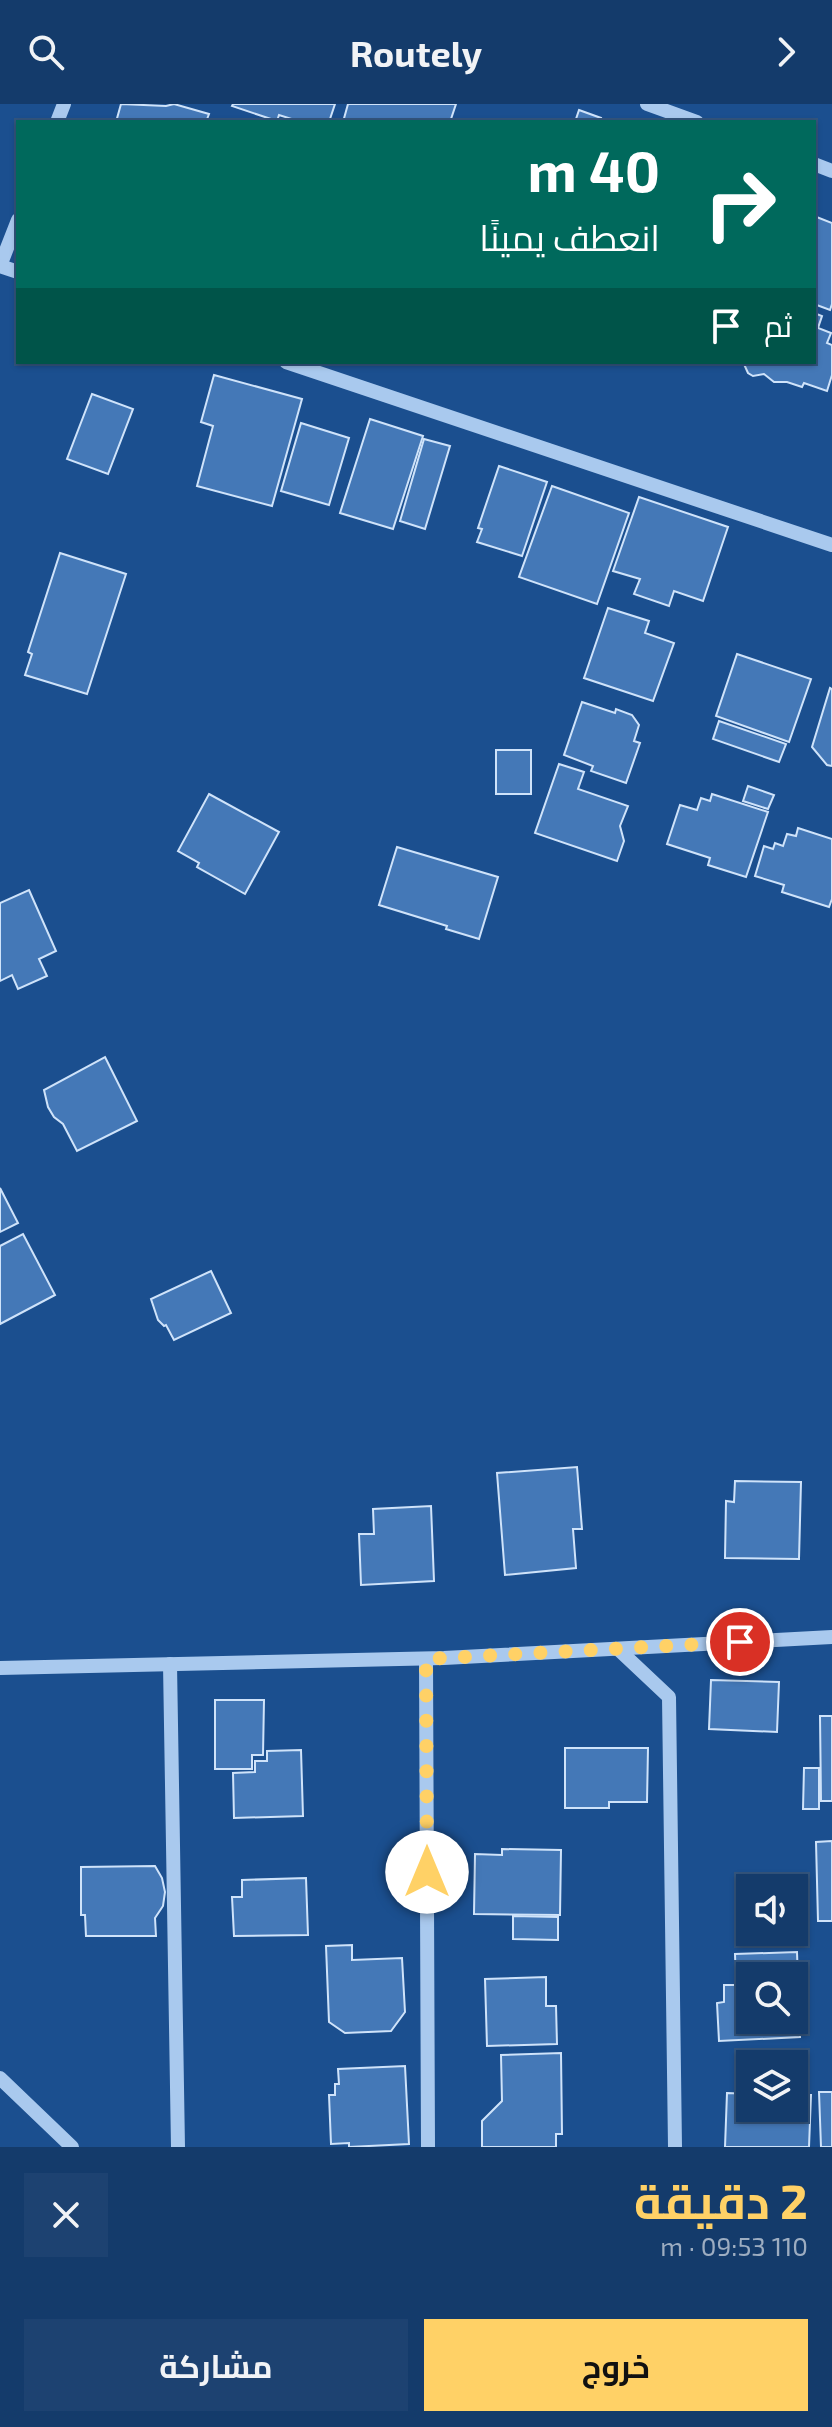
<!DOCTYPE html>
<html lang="ar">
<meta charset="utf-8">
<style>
:root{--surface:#143b6b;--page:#1d4271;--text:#f1f3f6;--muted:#9dadc1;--line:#33557e;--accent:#ffd166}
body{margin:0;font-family:"Exo 2",Cairo,sans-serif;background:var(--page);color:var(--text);direction:rtl;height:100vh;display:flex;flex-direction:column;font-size:30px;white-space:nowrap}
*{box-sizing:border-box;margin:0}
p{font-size:26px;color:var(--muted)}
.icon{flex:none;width:44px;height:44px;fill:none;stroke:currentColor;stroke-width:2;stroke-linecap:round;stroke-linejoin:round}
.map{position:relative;height:2043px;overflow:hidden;direction:ltr}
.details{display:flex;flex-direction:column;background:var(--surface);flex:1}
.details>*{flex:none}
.top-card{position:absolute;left:16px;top:16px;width:800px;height:244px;border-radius:0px;box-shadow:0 2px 6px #0004,0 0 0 2px var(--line);direction:rtl;background:#00695c;color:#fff;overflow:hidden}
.controls{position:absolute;left:736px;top:1770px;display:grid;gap:16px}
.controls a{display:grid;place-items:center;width:72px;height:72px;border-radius:0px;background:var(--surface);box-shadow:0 2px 6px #0004,0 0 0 2px var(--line);font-size:40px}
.pin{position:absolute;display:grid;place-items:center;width:68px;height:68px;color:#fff;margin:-34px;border:4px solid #fff;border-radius:50%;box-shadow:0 2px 8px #0007}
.me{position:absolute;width:88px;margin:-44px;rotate:0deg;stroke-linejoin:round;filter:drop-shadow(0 0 6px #0008)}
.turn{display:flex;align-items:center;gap:28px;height:168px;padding:0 24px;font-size:36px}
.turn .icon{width:104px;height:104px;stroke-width:2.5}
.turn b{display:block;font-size:56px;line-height:68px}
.then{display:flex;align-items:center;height:76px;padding:0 24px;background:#0003;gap:16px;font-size:30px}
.round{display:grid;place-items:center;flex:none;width:84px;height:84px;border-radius:0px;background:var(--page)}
.head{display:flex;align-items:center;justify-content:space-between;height:136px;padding:0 24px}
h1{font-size:48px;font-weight:700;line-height:60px;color:var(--accent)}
.primary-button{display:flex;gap:16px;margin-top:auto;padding:16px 24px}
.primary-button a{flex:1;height:92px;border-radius:0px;background:var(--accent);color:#111;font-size:32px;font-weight:700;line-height:92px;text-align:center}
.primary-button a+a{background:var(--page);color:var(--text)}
header{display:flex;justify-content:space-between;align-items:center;height:104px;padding:0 24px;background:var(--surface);font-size:36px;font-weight:700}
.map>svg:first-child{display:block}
.building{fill:#4478b7;stroke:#cfe3fa;stroke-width:2;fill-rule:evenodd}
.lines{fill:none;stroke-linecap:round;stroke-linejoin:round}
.minor{stroke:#a9c9ee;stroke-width:14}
.route{stroke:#ffd166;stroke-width:14;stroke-dasharray:0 25.2}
</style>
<header><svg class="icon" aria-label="forward" viewBox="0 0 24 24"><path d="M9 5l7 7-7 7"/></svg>Routely<svg class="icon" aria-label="search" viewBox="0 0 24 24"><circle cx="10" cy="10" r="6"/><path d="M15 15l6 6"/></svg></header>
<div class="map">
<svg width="832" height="2043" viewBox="0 0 832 2043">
<rect width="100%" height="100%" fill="#1b4f8f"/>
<g class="building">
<path d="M121,0l45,2 8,-2 35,10 -3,8h-90z"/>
<path d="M233,0h102l-6,18 -24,-3 -4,3 -22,-7 -2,6 -45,-15z"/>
<path d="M348,0h108l-6,18h-107z"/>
<path d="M579,6l22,8 -1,4h-25z"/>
<path d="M814,112l18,7v81l-2,6 -16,-6z"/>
<path d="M814,209l8,3 -4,12 13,5 -4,10 5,2v30l-5,16 -23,-8 -2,4 -15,-5h-13l-10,-8 -11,2 -5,-3 -5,-11h71z"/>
<path d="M214,271l88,24 -30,107 -75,-20 16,-60 -12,-4z"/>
<path d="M92,290l41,15 -25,65 -41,-15z"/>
<path d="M370,315l53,17 -30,93 -53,-16z"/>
<path d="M301,319l48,15 -20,67 -48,-14z"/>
<path d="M424,335l26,7 -25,83 -25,-8z"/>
<path d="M499,362l48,16 -25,74 -45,-14 5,-13 -4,-1z"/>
<path d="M552,382l77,27 -32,91 -78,-27z"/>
<path d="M639,393l89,30 -25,74 -29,-10 -5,15 -35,-12 6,-15 -27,-8z"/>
<path d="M60,449l66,21 -39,120 -62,-19 7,-21 -4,-2z"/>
<path d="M608,504l41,13 -4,12 29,10 -21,58 -69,-23z"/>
<path d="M737,550l74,25 -22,63 -73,-26z"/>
<path d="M830,584l2,1v77l-5,-1 -15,-18z"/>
<path d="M582,598l33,11 1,-4 16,6 7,10 -5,16 6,2 -14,40 -35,-12 2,-5 -29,-11z"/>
<path d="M719,617l67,23 -7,18 -66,-23z"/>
<rect x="496" y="646" width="35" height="44"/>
<path d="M559,660l25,8 -6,17 50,17 -8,20 4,15 -7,20 -82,-28z"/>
<path d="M748,682l26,9 -6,14 -25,-8z"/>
<path d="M209,690l70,38 -34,62 -48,-27 2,-4 -21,-12z"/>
<path d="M712,690l56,18 -22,65 -38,-12 2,-7 -43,-14 13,-39 17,5 4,-12 9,3z"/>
<path d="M798,724l34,11v60l-3,8 -47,-15 2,-7 -29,-9 9,-30 9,3 2,-6 8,3 4,-12 9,2z"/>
<path d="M397,743l101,30 -19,62 -33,-10 1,-3 -68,-21z"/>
<path d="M29,786l27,61 -17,8 8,17 -29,13 -6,-14 -12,6v-78z"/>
<path d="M105,953l32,64 -60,30 -14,-27 -9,-7 -6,-10 -4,-17z"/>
<path d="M0,1084l18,35 -18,9z"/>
<path d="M23,1130l32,61 -55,29v-78z"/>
<path d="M211,1167l20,42 -57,27 -8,-15 -2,1 -6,-6 -7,-21z"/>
<path d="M577,1363l5,62h-9l3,39 -71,7 -8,-102z"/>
<path d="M735,1377l66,1 -2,77 -74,-1 1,-57 8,1z"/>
<path d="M431,1402l3,75 -73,4 -2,-51h15l-1,-25z"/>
<path d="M711,1576l68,2 -2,50 -68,-3z"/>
<path d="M215,1596h49l-1,55h-11v14h-37z"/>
<path d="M820,1612h12v85h-11z"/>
<path d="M565,1644h83l-1,54h-38v6h-44z"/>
<path d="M301,1646l2,66 -69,2 -1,-45 22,-1v-11h12v-10z"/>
<path d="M804,1664h15v41h-16z"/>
<path d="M832,1737v80h-14l-2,-79z"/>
<path d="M502,1745l59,1 -1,65 -86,-1 1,-60 27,1z"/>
<path d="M155,1762l7,12 3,14 -2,14 -8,12 1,18h-70l-1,-21h-4v-48z"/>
<path d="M306,1774l2,57 -74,1 -2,-39h10v-17z"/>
<path d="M513,1812l45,1v23l-45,-1z"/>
<path d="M352,1841v15l50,-2 3,54 -14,19 -46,2 -16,-11 -3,-76z"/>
<path d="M797,1848l3,85 -81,4 -2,-38 7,-1v-17h12l-1,-31zM750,1872h44v44h-44z"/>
<path d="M546,1873v29h10l1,38 -70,2 -2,-67z"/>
<path d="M561,1949l1,81h-6v13h-74v-26l20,-20 -1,-46z"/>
<path d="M405,1962l4,78 -60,3v-4l-18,1 -2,-49h6v-11h4l-1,-15z"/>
<path d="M819,1988h13v55h-11z"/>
<path d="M727,1989l23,1v14h44v-13h17l-2,52h-84z"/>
</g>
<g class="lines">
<g class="minor">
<path d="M647,0l50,18"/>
<path d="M57,18l7,-18"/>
<path d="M814,60l18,7"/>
<path d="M0,162l18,-46"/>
<path d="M0,162l18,6"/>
<path d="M286,258l546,183"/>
<path d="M618,1545l51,48 6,450"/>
<path d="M426,1555l2,488"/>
<path d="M170,1560l8,483"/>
<path d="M0,1564l444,-10 388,-21"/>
<path d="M0,1974l72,69"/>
</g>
</g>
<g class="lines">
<path class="route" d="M427,1768l-1,-213 314,-17"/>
</g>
</svg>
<div class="controls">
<a><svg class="icon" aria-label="sound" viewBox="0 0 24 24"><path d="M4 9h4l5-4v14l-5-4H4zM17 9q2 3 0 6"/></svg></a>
<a><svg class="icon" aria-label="search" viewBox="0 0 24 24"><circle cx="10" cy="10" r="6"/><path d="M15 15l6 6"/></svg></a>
<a><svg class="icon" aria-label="layers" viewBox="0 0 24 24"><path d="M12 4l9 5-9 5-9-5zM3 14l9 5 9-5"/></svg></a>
</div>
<div class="pin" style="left:740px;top:1538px;background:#d93025"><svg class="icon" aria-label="arrive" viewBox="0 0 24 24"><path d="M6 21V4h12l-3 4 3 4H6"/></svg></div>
<svg class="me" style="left:427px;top:1768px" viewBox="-20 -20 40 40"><circle r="19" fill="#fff"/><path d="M0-13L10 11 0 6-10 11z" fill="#ffd166"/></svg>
<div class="top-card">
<div class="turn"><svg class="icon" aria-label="right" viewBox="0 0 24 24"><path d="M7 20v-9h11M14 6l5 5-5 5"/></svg><div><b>40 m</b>انعطف يمينًا</div></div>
<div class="then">ثم<svg class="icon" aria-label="arrive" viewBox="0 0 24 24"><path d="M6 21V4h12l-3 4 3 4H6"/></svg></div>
</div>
</div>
<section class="details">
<div class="head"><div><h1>2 دقيقة</h1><p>110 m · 09:53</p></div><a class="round"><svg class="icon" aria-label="close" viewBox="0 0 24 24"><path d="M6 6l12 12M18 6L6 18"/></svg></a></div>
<div class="primary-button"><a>خروج</a><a>مشاركة</a></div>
</section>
